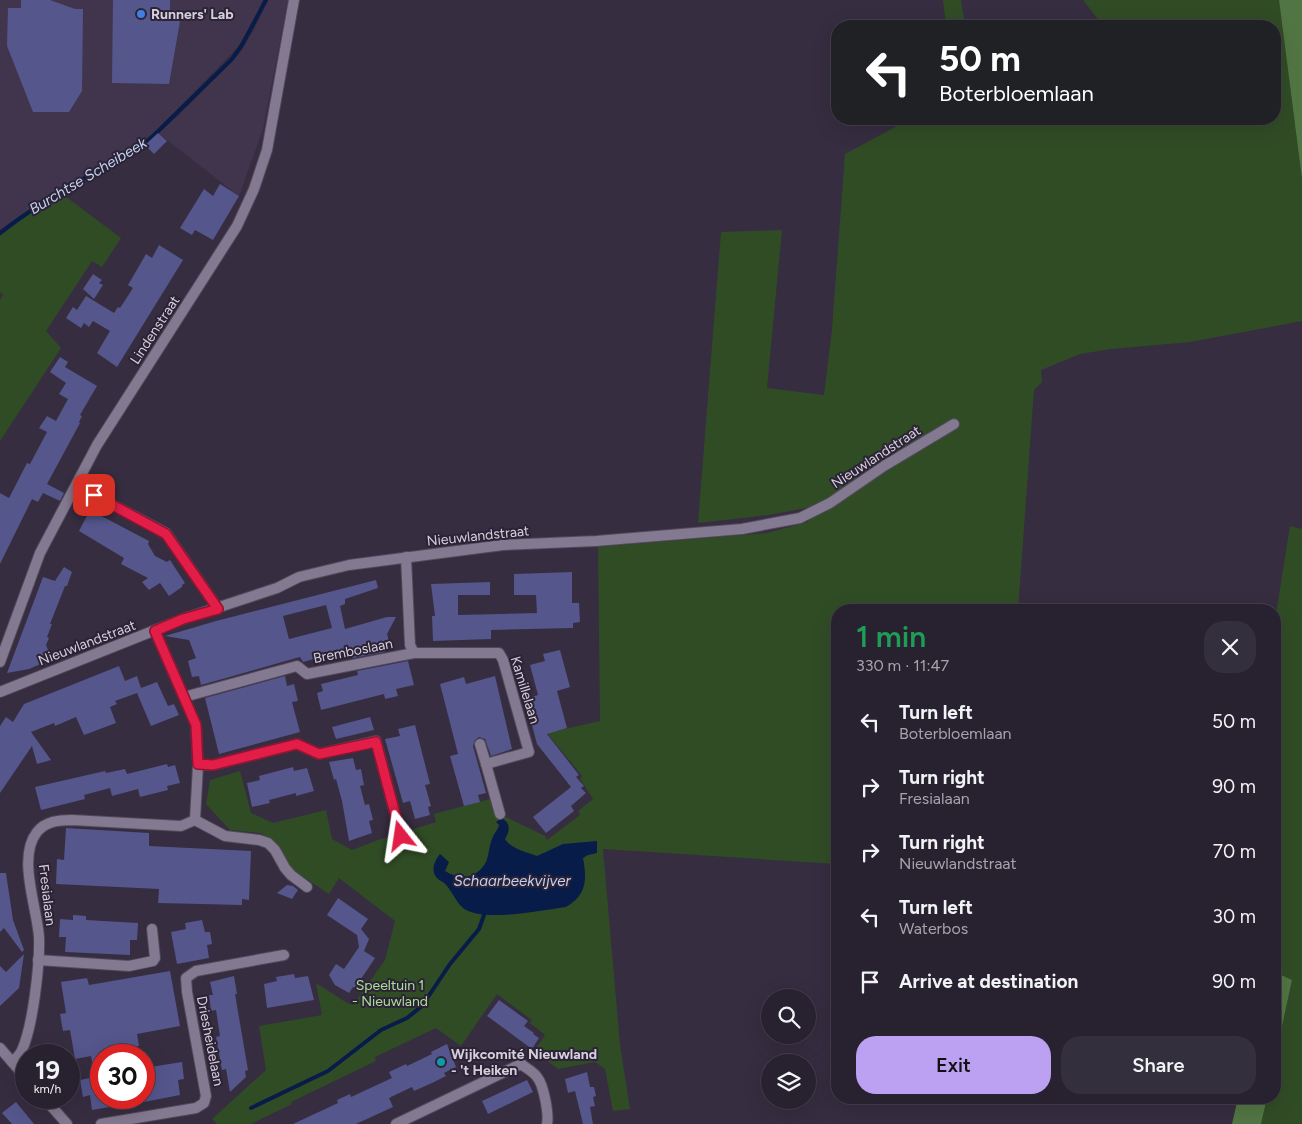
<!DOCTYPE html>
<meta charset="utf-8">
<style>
:root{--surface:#282230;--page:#342f3c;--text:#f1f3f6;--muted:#a5a4ab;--line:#443f4c;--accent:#bca0f2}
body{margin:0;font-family:Figtree,sans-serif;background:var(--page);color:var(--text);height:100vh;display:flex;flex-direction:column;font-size:19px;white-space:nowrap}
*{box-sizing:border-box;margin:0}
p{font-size:16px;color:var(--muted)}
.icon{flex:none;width:28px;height:28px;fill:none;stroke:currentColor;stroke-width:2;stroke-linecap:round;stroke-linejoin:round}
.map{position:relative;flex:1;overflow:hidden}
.panel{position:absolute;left:831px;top:604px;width:450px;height:500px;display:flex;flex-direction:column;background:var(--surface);border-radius:20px;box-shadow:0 5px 20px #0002,0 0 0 1px var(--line)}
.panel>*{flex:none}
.hud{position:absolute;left:831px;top:20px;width:450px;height:105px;border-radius:20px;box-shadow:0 5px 20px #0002,0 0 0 1px var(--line);background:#202124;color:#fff;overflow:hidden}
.fabs{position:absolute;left:761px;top:989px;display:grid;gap:10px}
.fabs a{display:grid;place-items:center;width:55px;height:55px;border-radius:50%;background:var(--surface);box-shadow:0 5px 20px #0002,0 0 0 1px var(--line);font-size:25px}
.speed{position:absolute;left:15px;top:1044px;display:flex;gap:10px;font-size:25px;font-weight:700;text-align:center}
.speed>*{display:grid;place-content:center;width:65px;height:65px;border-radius:50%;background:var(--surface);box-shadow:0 5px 20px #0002,0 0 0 1px var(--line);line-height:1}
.speed small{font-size:12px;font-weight:400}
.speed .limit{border:8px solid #d22;background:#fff;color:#111}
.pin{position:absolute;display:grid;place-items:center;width:42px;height:42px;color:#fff;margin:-21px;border-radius:10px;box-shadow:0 2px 8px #0006}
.me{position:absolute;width:55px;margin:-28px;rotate:345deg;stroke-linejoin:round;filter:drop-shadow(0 0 4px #0008)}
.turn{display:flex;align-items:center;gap:18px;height:105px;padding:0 25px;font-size:22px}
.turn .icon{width:65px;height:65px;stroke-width:2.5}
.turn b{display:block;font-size:35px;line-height:42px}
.round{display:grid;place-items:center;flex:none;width:52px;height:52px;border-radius:20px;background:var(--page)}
.overview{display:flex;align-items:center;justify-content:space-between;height:85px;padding:0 25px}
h1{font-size:30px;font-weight:600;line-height:38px;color:#1e9e55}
.cta{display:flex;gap:10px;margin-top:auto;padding:10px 25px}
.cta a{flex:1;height:58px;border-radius:20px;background:var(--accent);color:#111;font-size:20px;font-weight:600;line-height:58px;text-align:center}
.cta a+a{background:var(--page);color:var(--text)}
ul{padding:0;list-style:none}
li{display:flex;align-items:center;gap:15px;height:65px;padding:0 25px}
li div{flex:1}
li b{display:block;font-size:19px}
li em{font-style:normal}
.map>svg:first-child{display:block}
.built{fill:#41354e}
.green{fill:#304c25}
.forest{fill:#527643}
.water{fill:#081c49}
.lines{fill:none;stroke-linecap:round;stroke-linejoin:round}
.stream{stroke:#081c49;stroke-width:4}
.building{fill:#54568c;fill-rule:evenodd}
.minor-casing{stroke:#51495a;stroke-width:12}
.minor{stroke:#837990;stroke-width:10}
.route-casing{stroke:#92132f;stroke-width:12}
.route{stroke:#e11d48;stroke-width:9}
.shop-dot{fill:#3f7fe0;stroke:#2c2336;stroke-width:2}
.culture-dot{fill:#0f9aa8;stroke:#2c2336;stroke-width:2}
.labels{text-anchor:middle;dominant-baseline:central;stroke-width:4;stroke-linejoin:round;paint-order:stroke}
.poi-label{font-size:14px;font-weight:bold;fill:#d5cfdc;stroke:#2c2336;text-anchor:start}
.street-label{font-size:14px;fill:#d5cfdc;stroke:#2c2336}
.park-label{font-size:14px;fill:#a9e093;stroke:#2c2336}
.water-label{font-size:15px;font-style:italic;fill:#c2d2f1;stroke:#2c2336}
</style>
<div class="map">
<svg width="1302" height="1124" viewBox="0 0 1302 1124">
<rect width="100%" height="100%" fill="#362d40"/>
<g class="built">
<path d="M0,0h263l-8,18 -18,30 -81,83 -45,32 -58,31 -22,14 -31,22z"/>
<path d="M268,0h20l-25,129 -24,67 -81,-63 20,-17 62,-63 14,-23z"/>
</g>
<g class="green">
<path d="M943,0h18l4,26h-19z"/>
<path d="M1083,0h196l23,179v142l-112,21 -79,7 -31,5 -39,16 1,12 -8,8 -16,220h-180l-1,254 -234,-15 17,196 10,64 -17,2 -8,-42 -10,-7 -37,7 -24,-18 11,-16 -15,-12 2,-3 -35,-26 -36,52 -25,-18 -61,29 1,4 -85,41 1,2 -41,20h-34l-5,-5 54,-49 -7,-44 63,-11 -6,-32 31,20 6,2 32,-45 10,-39 -56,-43 -10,16 -36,-24 -19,-28 -14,-9 -30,-3 -24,-26 4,-24 30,-9 11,42 22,10 53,-13 6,29 20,11 26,-10 58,-18 -2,-8 56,-15 3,1 11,16 41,20 2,4 33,-25 -2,-4 15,-12 -13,-20 2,-3 -35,-43 53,-12 -2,-174 169,-14 41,-11 -2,-14 -37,7 -71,8 23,-291 61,-2 -15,158 57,7 8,-66 13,-175 65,-35h365v-93h-172z"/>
<path d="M61,193l60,45 -19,29 -10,-6 -46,70 15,17 -61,93v-141l3,-5 -3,-3v-56l31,-24z"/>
<path d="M1290,526l12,3v595h-41l6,-26h8v-39l17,-79 -17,-8v-352z"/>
</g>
<g class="forest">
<path d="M1279,0h23v179z"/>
<path d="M1275,972l17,8 -17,79z"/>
<path d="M1238,1098h29l-6,26h-29z"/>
</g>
<path class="water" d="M502,818c9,6 8,13 3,21 6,10 22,13 32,17l26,-12 34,-3v12l-9,2 -5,3c4,21 4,37 -17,49 -23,3 -84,16 -103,1 -8,-7 -11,-18 -19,-25 -2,-2 -4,-2 -6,-4 -8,-7 -4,-18 2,-25l9,8 -4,9c15,9 32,8 41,-9 3,-7 3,-16 6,-23 2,-6 6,-9 7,-14l-3,-3z"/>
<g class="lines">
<g class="stream">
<path d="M0,233c27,-21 58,-40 88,-57 21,-11 41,-20 60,-35l84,-82 10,-14 24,-45"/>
<path d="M251,1108l77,-37 53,-41 26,-12 15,-12 28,-42 29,-35 5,-14"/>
</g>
</g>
<g class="building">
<path d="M21,0h29l25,9h8l-1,82 -13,21h-36l-26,-66 1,-38h13z"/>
<path d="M113,0h57v10h12l-13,74 -57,-1z"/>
<path d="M158,133l9,8 -13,13 -9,-9z"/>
<path d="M220,184l19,12 -26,44 -18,-10 -3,5 -12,-7 24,-39 9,7z"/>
<path d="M159,245l24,15 -66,107 -20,-14 13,-22 -17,-10 -4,6 -5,-4 -3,5 -15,-10 7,-11 4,3 9,-14 28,17 4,-6 2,1 13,-20 -5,-3 18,-31 6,4z"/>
<path d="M93,274l9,6 -3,3 4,2 -9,14 -11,-10z"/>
<path d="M60,357l8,5 -3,5 32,19 -17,29 2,1 -3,6 1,1 -33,61 17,9 -4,8 -17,-8 -5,9 -6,-3 -32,65v-71l9,5 18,-35 3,1 17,-32 -8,-4 8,-12 9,5 12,-22 -9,-5 7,-11 -16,-11z"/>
<path d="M90,510l59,31 -1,3 7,12 12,6 3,-2 15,23 -3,2v2l-13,9 -9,-13 -11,7 -7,-8 6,-4 -27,-14 3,-6 -45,-27z"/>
<path d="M64,567l8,5 -5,14h-2l-15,38h2l-5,13 2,1 -3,7 6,14 -23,10 -22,4 36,-96 12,4z"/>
<path d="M572,572v31h7l1,19 -7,1v5l-82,2v9l-58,2 -1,-25h3l-4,-32 59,-2v13h-32v20l79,-2 -1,-18h-22v-21z"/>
<path d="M376,580l2,8 -33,11v5l-5,2 5,23 42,-12h9l-9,17 2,7 -6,1 2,10 -32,6 -2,-9 -48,13 -3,-5 -99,28 -2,-9 -7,1 -4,-16 8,-3 -7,-18 -24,-4 51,-15zM326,605l6,23 -43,11 -6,-23z"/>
<path d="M560,650l10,37 -13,4 10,37 -20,6 32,41 -3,2 8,9 -3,2 5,5 -15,13 3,5 -28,22 -13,-16 38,-30 -34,-43 -12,-45 13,-4 -8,-30 15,-4 -2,-7z"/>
<path d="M408,661l6,24 -18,4 2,7 -13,3 -1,-5 -63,16 -4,-17 6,-2 -2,-7 37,-9 -1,-4z"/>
<path d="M119,666l6,15 12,-5 4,12 16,-6 11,24 6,-2 5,11 -28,11 -14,-33 -22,8 2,3 -7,3 6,16 -32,12 -8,-18 -21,9 -1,-3 -23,9 20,28 -14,4 -5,-18 -32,47v-67l6,-9 7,5 11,-18z"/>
<path d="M285,676l2,10 7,-2 4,17 -6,1 8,30 -81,22 -14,-56z"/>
<path d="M495,676l17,73 -21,7 -6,-17 -6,-2 -4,3 -2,6 13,47 -8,2 2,7 -16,4 -14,-50 8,-2 -18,-70 24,-7 2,7z"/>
<path d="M370,717l4,13 -38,9 -4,-12z"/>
<path d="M415,725l15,59 -5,1 6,21 -3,1 2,8 -15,4 -5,-18 -7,2 -18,-64 15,-3 -2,-7z"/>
<path d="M353,758l3,12 5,-1 3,16 -4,1 5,19 4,-1 4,16 -4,1 3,12 -23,8 -7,-40 -6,-22 -2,1 -5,-18z"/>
<path d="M167,764l1,3 7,-2 5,18 -13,3 1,4 -28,7 -2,-8 -26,7 -2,-8 -26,7 1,4 -44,11 -6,-23 70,-16 1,2 19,-4 2,5z"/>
<path d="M293,767l1,4 13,-3 7,23 -18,5v-3l-27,7 1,3 -18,4 -5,-24 13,-3 -1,-4z"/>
<path d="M66,828l83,5v13l102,5 -2,49 -7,-1v6l-84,-2 1,-14 -103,-5 1,-25 7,1z"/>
<path d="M0,873h6l7,47 11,30 -2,2 -18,-24 -4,4z"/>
<path d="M287,885l6,1 5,4 -6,9 -15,-6z"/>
<path d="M338,898l30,21 -7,10 8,10 -5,12 11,7 -20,30 -2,-1 -4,6 -14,-8 -6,-10 7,-11 8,5 15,-22 -2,-12 -30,-20z"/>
<path d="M73,915l13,1v4l52,3 -1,17h-7v15l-65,-3 1,-15h-7l1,-18 13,1z"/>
<path d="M202,920l3,12h5l2,12 -5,1 2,13 -32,6 -6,-32 15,-3 -1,-6z"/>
<path d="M24,954l-5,34 -19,18v-40l6,6z"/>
<path d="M170,971l10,55 -43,8 2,12 -26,4 1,5h-13v43h31l1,5 -41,7 -2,-15 -7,2 -3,-17 15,-3 -4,-21 -16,3 -5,-29 -7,1 -3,-17 6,-1 -5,-31 26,-4 2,7z"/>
<path d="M294,974l1,4 13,-2 6,24 -47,8 -3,-24 13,-3 -1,-4z"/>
<path d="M234,976l3,18h-2l13,76 -3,1 1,6 -16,15 -4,-23 -4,1 -6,-33 4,-1 -4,-26 -5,1 -2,-16h4l-3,-13z"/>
<path d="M499,1000l29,21 -4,5 10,7 -1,1 6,4 -7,11 -45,-33z"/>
<path d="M447,1044l9,23 -12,6 2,3 -14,7 -18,8 -2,-4 -23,11 4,9 -37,17h-63l45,-21 -1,-3 13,-6 1,3 41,-19 -3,-6 17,-8 1,2 25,-12 -1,-2z"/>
<path d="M182,1062l2,17 -6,1 2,15 -36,7v-34z"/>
<path d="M587,1072l3,15h4l2,9 -3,1 2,9 -5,1 3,17h-10l-8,-33 -7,2 -3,-14z"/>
<path d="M527,1080l6,12 -45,22 -6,-13z"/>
<path d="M16,1102l18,22h-22l-10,-11z"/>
</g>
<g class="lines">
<defs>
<g id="minor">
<path d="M94,495l72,38 52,76"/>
<path d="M406,557l4,88 4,8h85l4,7 26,92 -43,12 14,50"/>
<path d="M155,631l41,94 2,40 -3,55"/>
<path d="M0,662l40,-109 57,-108 140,-219 17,-37 13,-39 27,-150"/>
<path d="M0,692l183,-73 94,-31 22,-11 50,-12 154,-20 93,-4 146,-12 58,-11 30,-15 54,-37 70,-42"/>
<path d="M184,697l113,-31 10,8 107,-21"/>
<path d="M480,744l6,20"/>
<path d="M198,765h15l84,-21 22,10 57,-13 25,96"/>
<path d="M38,960l91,6 24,-5 2,-3 -3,-29"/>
<path d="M0,1048l26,30"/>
<path d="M12,1062c4,-4 8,-7 10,-12 11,-24 18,-86 17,-113 -2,-30 -22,-80 -2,-105 9,-11 22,-12 35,-12l109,6 14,-6 30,16 34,4 9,3 7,7 10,18 6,7 16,12"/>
<path d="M44,1098l23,26"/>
<path d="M101,1124l95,-16 8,-5 2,-7 -19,-104 -1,-14 10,-7 88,-16"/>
<path d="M396,1124l125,-60c5,4 13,8 16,13 7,8 12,38 10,47"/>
</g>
</defs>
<use href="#minor" class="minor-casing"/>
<use href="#minor" class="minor"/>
</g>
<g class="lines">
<defs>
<path id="route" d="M94,495l72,39 52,75 -35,10 -28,12 41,94 2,39 15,1 84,-21 22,10 57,-12 25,94"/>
</defs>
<use href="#route" class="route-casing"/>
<use href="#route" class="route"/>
</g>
<circle class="shop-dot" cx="141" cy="14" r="5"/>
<circle class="culture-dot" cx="441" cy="1062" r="5"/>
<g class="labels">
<g class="poi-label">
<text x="151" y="14">Runners' Lab</text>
<text x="451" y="1054">Wijkcomité Nieuwland<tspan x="451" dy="16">- 't Heiken</tspan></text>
</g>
<g class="street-label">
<text transform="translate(155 330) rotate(-57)">Lindenstraat</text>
<text transform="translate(876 457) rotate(-33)">Nieuwlandstraat</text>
<text transform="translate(478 536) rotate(-6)">Nieuwlandstraat</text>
<text transform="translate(87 643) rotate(-21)">Nieuwlandstraat</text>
<text transform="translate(353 651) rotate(-11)">Bremboslaan</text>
<text transform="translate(525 690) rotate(73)">Kamillelaan</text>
<text transform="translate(47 895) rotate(83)">Fresialaan</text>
<text transform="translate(210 1041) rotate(79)">Driesheidelaan</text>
</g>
<g class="park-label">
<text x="390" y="985">Speeltuin 1<tspan x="390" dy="16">- Nieuwland</tspan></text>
</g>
<g class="water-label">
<text transform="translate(88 176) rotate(-31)">Burchtse Scheibeek</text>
<text x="512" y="881">Schaarbeekvijver</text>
</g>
</g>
</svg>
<div class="fabs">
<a><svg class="icon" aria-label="search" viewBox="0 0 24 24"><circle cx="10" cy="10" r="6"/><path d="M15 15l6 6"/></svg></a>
<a><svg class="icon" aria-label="layers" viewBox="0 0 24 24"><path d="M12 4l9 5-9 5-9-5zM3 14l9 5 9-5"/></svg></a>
</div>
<div class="speed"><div>19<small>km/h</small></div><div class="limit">30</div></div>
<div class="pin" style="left:94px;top:495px;background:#d93025"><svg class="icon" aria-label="arrive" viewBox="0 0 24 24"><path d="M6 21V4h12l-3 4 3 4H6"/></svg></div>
<svg class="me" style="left:401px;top:836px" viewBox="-20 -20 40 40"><path d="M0-17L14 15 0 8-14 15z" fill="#e11d48" stroke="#fff" stroke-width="4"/></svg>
<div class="hud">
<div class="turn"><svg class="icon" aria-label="left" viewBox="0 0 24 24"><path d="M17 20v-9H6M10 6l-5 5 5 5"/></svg><div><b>50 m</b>Boterbloemlaan</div></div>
</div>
<section class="panel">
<div class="overview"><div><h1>1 min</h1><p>330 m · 11:47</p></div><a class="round"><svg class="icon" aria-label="close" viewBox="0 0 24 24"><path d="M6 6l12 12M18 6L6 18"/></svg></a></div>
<ul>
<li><svg class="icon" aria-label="left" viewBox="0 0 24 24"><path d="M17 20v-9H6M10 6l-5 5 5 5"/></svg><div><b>Turn left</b><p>Boterbloemlaan</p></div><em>50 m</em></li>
<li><svg class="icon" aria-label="right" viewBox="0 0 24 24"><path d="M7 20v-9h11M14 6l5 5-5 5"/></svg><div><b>Turn right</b><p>Fresialaan</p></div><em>90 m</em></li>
<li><svg class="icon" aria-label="right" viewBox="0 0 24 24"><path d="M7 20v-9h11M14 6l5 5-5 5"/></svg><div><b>Turn right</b><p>Nieuwlandstraat</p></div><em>70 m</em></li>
<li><svg class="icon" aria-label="left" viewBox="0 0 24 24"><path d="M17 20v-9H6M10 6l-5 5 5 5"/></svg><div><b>Turn left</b><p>Waterbos</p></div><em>30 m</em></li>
<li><svg class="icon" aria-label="arrive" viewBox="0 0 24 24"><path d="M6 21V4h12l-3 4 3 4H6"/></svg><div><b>Arrive at destination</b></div><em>90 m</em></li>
</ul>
<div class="cta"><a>Exit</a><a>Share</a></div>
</section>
</div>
